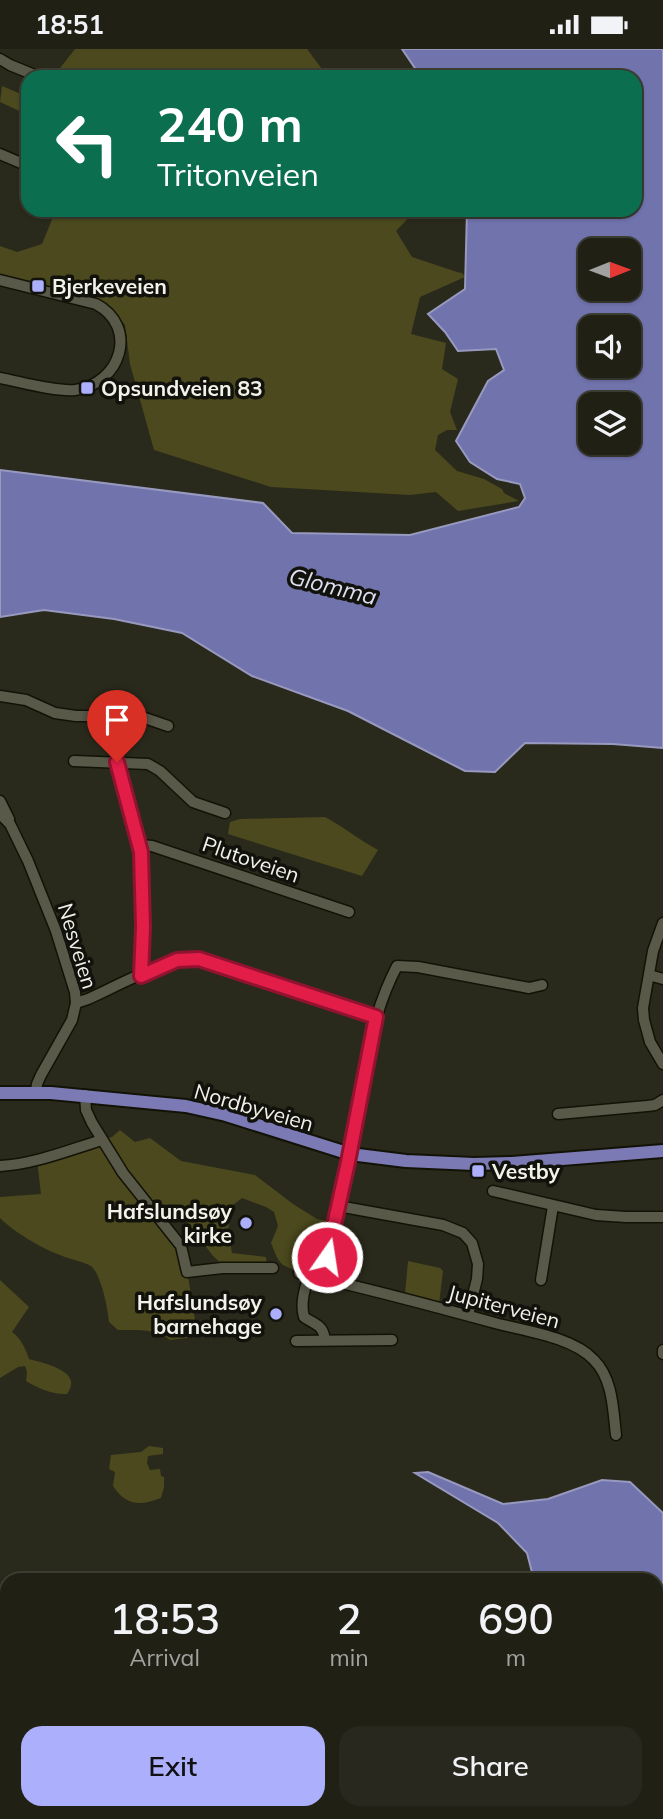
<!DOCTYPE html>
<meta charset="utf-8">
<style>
:root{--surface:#202015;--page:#28281e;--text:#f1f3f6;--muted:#a2a3a0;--line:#3d3e34;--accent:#acaffb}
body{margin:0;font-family:Mulish,sans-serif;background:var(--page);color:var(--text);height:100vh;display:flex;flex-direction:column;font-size:26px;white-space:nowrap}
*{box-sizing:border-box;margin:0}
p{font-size:23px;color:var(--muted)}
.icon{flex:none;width:38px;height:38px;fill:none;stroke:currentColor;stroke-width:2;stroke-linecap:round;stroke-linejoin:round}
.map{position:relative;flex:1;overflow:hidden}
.drawer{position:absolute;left:0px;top:1524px;width:663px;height:247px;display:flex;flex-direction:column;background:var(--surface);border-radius:21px 21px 0 0;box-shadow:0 2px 5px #0004,0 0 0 2px var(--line)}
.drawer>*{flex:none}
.guide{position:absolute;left:21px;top:21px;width:621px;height:147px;border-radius:21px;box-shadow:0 2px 5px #0004,0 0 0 2px var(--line);background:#0b6e4f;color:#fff;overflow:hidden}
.needle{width:46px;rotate:89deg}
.controls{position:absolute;left:578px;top:189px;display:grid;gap:14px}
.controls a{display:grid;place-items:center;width:63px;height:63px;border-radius:14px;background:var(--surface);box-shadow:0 2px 5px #0004,0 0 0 2px var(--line);font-size:35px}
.pin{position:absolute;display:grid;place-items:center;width:60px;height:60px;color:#fff;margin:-72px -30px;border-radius:50% 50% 50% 0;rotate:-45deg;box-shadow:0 0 7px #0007}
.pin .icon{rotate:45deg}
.me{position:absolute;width:77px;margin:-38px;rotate:13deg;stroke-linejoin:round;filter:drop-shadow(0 0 5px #0008)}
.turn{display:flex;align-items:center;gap:24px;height:147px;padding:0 21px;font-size:32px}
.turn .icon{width:91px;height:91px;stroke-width:2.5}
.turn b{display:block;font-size:49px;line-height:60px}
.eta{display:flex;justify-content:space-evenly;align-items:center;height:119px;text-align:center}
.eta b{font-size:42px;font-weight:600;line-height:49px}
.cta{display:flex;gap:14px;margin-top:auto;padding:14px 21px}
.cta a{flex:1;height:80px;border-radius:21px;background:var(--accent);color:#111;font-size:28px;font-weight:600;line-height:80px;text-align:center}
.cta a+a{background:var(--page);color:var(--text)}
.status{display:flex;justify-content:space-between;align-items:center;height:49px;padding:0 35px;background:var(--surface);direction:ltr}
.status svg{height:19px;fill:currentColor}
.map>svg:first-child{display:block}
.green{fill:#4b491d}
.water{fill:#7173ad;stroke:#9899bf;stroke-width:2;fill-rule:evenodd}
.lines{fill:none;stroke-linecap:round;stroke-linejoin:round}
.minor-casing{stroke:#131206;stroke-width:13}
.major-casing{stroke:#131206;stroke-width:16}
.minor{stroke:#59594a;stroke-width:10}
.major{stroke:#7b7ab5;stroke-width:12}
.route-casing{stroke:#92132f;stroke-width:18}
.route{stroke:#e11d48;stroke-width:12}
.poi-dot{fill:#acaffb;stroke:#12120c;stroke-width:2.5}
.labels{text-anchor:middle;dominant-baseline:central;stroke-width:7;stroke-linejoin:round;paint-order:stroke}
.poi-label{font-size:21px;font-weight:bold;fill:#f2f2e9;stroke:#12120c;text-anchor:start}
.street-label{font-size:21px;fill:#f2f2e9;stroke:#12120c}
.water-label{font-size:23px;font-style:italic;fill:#dddff1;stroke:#12120c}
</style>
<div class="status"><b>18:51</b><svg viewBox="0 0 49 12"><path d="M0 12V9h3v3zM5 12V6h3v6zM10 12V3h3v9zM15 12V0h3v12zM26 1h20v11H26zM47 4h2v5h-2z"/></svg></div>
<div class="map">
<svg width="663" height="1770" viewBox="0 0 663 1770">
<rect width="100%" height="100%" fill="#2a2a1c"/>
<g class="green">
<path d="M75,0h232l21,28h-275z"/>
<path d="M2,37l26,11v18l-28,-13z"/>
<path d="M56,161h360l-20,21 16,26 45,15 5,1 3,4 -45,20 -9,37 35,9 -4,26 16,10 -8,33 7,18h-10l-9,5 -3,15 22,21 27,8 18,10 2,4 15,8 -61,10 -22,-19 -26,3 -139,-8 -117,-37 -24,-86 -5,-39 -14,-15 -16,-11 -95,-25v-28l17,6 25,-8z"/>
<path d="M325,768c19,10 34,23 53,33l-16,26 -134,-42 2,-12 10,-3z"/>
<path d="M120,1081l15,12 15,-4 31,23 74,14 38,29 24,15 15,3 -6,28 -16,-3 -5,25c-25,-6 -25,-6 -34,-29l7,-17 -4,-14 -8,-5 -24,-9 -9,7 -5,24 4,24 34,4 1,9 -44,-1 -10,-9 -34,-45 -13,9 -35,-45 -25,-36 6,-2z"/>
<path d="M102,1091l82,111 12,75 -1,7 -8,5 -17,2c-15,-12 -34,-10 -52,-10l-9,-8c-1,-13 -8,-48 -18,-56 -9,-5 -22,-7 -31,-11 -19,-7 -46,-23 -60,-37v-21l41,-3 -4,-34z"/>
<path d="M408,1212l32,7 3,3 -4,33 -34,-10z"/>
<path d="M0,1231l29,27 -17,25c9,6 14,18 17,27 14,4 56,12 38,35 -13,1 -30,-6 -41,-13l1,-9 -2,-6 -7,1 -18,11z"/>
<path d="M149,1397l14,2v6l-15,2 -1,7 3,7 10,-1 1,7 3,1v10l-3,11c-21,8 -35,8 -48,-12l2,-14 -6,-3 2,-14 30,-3z"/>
</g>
<g class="water">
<path d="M402,0h261v699l-50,-4 -88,-1 -30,29 -30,-1 -117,-60 -96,-35 -70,-43 -68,-14 -70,-9 -44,7v-147l263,33 29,30 118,2 109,-28 6,-9 -5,-14 -23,-5 -27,-17 -14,-21 32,-60 16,-11 -8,-21 -38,2 -13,-19 -17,-18 37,-25 2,-79h168v-133h-214zM590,201h38v39h-38zM590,278h38v39h-38zM590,355h38v39h-38z"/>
<path d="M428,1423l75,32 45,-5 54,-19 28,2 33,31v306h-663v-175h7v169h649v-233h-122l-7,-27 -29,-30 -83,-50z"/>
</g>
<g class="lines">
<defs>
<g id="minor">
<path d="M0,10l10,6 22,9"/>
<path d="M0,105l28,12"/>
<path d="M0,231l96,24c43,23 25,80 -21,86 -20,2 -54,-8 -75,-12"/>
<path d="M0,647l26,4 29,13 21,3h63l29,10"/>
<path d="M74,712l74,3 12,7 33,31 32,11"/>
<path d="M117,713l24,90 2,75 -2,49"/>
<path d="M0,752l9,18"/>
<path d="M0,765l10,10 18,37 28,70 19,61 1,11 -4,17 -31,55 -4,9 -1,8"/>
<path d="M140,796l12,1 197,66"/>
<path d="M663,874l-10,28 -10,57 1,12 6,22 13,22"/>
<path d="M649,926l14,4"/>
<path d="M76,954l12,-4c29,-13 77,-40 107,-40l181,58"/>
<path d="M85,1046l1,15 6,13 31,50 58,73 6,26 35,-4h51"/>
<path d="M558,1065l89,-8 8,-1 8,-5"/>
<path d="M0,1117c35,-2 69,-16 102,-26"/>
<path d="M493,1142l103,24 30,2h37"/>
<path d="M338,1157l105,19 20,8 9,10 6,21 -1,15 -9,36"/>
<path d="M299,1224c66,15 131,32 196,50 30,8 78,14 99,37 19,19 19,50 22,75"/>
<path d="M309,1226c-4,13 -9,28 -5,42 11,8 19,7 21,23"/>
<path d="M322,1229c10,-41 20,-83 28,-125 11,-63 17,-130 47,-187l21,1 111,21 13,-3"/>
<path d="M541,1231l12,-74"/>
<path d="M296,1292l96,-1"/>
<path d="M663,1301v4"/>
</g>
<path id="major" d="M0,1044h51l135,13 40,9 124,39 56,7 68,3 38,-1 151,-12"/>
</defs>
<use href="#minor" class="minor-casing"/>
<use href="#major" class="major-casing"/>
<use href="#minor" class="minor"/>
<use href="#major" class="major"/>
</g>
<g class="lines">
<defs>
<path id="route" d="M117,713l24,90 2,75 -2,49 36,-16 22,-1 177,58 -28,145 -21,95"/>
</defs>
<use href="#route" class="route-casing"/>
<use href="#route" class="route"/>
</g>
<g class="poi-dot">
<rect x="31" y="230" width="14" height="14" rx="3.5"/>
<rect x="80" y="332" width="14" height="14" rx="3.5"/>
<rect x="471" y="1115" width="14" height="14" rx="3.5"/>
<circle cx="246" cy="1174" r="7"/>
<circle cx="276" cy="1265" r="7"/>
</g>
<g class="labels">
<g class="poi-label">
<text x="52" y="237">Bjerkeveien</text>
<text x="101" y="339">Opsundveien 83</text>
<text x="492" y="1122">Vestby</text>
<text x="232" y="1162" text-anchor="end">Hafslundsøy<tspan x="232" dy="24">kirke</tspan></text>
<text x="262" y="1253" text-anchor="end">Hafslundsøy<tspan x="262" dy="24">barnehage</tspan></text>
</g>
<g class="street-label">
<text transform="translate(251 810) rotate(19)">Plutoveien</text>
<text transform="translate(78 897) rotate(73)">Nesveien</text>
<text transform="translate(254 1058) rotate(16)">Nordbyveien</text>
<text transform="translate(504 1257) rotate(15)">Jupiterveien</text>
</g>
<g class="water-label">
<text transform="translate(333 537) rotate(14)">Glomma</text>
</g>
</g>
</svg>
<div class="controls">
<a><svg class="needle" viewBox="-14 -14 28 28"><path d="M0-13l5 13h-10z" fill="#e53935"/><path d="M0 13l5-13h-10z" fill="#a2a3a0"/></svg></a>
<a><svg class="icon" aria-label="sound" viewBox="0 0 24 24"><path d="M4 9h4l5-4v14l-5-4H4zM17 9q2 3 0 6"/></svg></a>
<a><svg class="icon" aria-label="layers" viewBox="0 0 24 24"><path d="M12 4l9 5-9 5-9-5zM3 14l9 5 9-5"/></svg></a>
</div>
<div class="pin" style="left:117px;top:713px;background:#d93025"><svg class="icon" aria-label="arrive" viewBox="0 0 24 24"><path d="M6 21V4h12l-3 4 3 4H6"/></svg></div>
<svg class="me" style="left:327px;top:1208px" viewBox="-20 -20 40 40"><circle r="17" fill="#e11d48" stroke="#fff" stroke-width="3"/><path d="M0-11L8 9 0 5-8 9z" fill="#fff"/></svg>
<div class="guide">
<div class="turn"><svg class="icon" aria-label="left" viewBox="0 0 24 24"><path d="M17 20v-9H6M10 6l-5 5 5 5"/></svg><div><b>240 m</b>Tritonveien</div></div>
</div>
<section class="drawer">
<div class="eta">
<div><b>18:53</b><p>Arrival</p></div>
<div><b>2</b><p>min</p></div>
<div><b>690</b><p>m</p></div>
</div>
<div class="cta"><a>Exit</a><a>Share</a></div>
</section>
</div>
